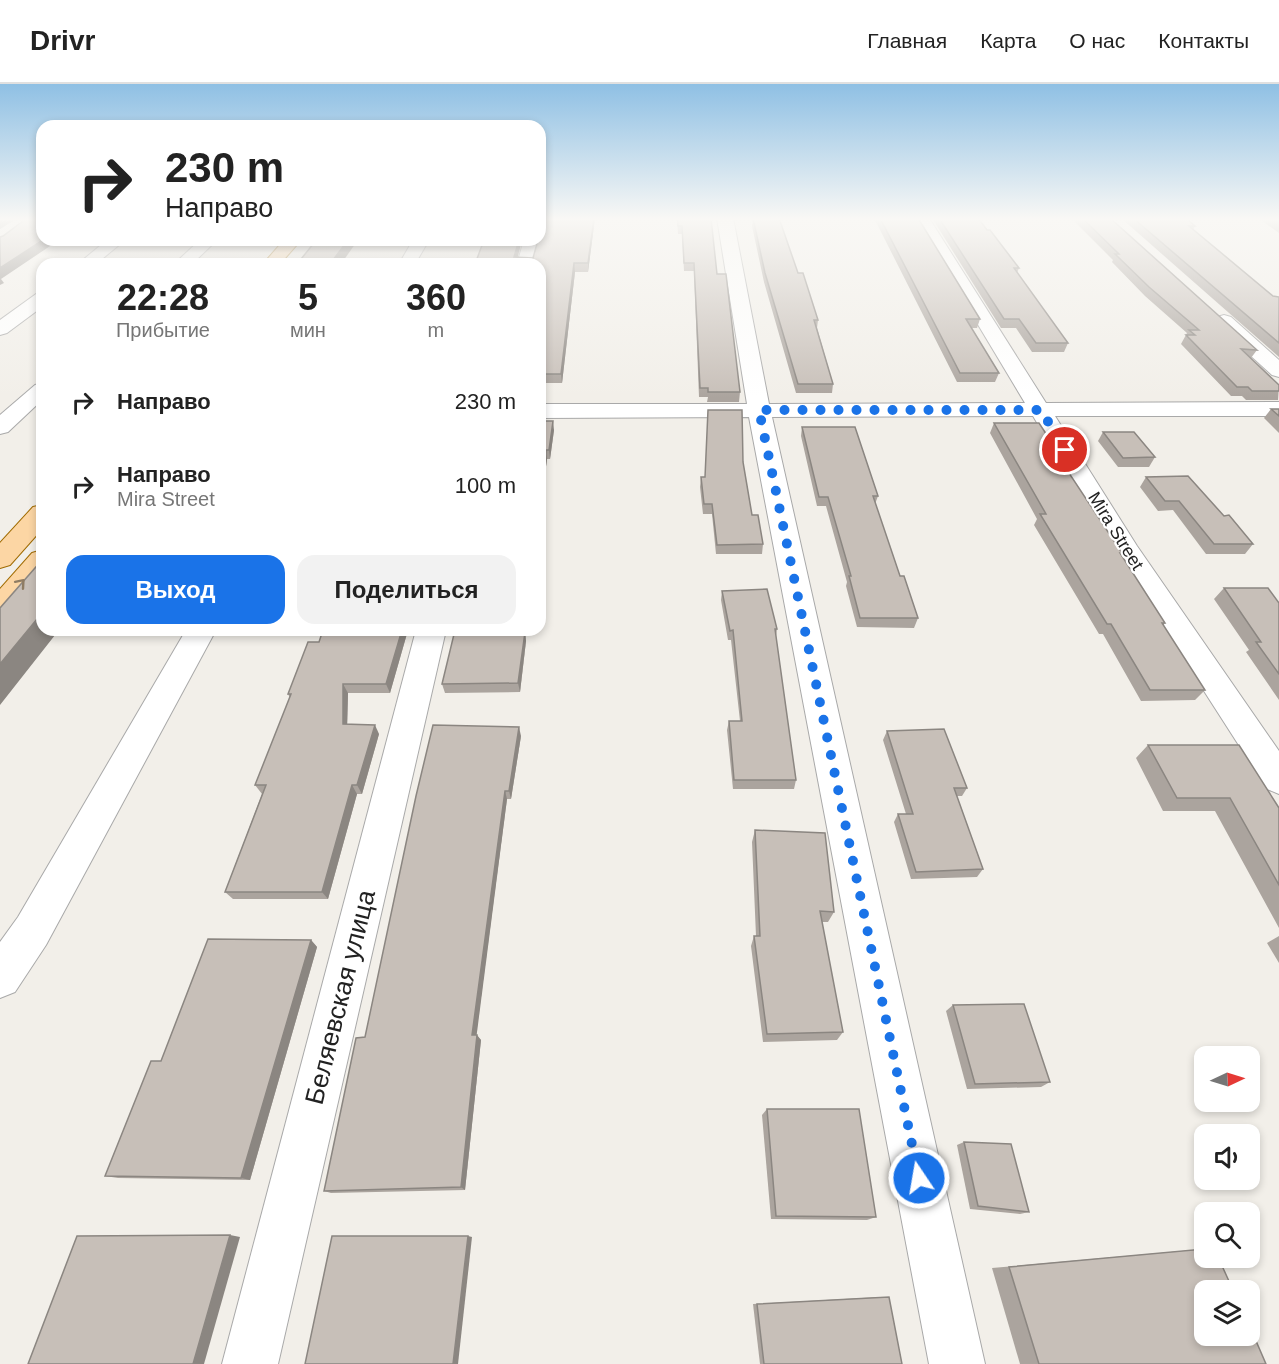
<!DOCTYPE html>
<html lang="ru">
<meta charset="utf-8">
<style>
:root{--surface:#fff;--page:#f2f2f2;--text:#222;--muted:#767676;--line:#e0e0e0;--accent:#1a73e8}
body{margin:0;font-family:Helvetica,sans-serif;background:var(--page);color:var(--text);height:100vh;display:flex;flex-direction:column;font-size:22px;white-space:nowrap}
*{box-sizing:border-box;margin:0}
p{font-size:20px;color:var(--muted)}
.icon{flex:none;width:33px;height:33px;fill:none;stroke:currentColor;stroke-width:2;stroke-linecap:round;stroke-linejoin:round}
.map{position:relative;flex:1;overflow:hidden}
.details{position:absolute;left:36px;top:174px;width:510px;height:378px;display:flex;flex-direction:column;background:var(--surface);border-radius:18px;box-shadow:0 3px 9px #0003}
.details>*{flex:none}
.banner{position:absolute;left:36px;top:36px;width:510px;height:126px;border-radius:18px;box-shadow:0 3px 9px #0003;background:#fff;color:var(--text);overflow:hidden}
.needle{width:39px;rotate:86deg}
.controls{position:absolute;left:1194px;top:962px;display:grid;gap:12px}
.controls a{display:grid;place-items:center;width:66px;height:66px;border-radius:12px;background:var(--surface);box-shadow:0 3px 9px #0003;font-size:30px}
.pin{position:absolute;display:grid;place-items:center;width:51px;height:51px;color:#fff;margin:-26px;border:3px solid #fff;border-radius:50%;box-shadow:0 2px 6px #0007}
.me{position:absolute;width:66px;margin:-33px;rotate:348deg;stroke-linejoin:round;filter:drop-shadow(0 0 4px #0008)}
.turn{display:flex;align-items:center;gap:21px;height:126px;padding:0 30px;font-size:27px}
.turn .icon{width:78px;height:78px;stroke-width:2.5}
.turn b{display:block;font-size:42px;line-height:51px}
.eta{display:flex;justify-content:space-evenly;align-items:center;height:102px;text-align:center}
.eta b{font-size:36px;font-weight:600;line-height:42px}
.action{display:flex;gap:12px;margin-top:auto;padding:12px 30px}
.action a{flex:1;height:69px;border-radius:18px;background:var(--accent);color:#fff;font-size:24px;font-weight:600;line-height:69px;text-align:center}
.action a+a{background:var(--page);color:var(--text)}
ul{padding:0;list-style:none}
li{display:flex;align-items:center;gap:18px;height:84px;padding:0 30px}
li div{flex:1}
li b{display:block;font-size:22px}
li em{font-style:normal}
header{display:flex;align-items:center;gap:36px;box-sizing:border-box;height:84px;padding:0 30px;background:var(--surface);border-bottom:2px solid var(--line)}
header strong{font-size:28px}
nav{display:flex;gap:33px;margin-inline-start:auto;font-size:21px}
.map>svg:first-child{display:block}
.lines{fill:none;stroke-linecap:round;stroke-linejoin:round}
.street-casing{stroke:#a9a9a9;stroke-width:2}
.primary-casing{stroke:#a06b00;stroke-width:2}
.street{fill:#fff;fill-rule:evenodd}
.primary{fill:#fcd6a4;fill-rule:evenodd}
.wall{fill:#aba49e}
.shaded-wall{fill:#8b8681}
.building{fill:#c7bfb8;stroke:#8b8681;stroke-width:1.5}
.oneway{stroke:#8f7c63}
.route{stroke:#1a73e8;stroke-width:10;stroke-dasharray:0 18}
.labels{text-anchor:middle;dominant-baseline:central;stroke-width:4.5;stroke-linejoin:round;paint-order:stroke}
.far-street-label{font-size:18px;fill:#222;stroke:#fff}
.near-street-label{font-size:26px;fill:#222;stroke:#fff}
</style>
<header>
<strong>Drivr</strong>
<nav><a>Главная</a><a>Карта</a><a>О нас</a><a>Контакты</a></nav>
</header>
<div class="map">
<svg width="1279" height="1280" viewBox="0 0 1279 1280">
<rect width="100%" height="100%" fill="#f2efe9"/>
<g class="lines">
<defs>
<g id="street">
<path d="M717,134h16l36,186 256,-1 -111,-185h15l117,185 233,-1v14h-224l82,130 142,205v43l-12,-5 -153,-238 -81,-135 -261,1 213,947h-56l-180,-947 -209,1v-14h207z"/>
<path d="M107,156h18l-29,24h-18z"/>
<path d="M200,156h17l-25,24h-18z"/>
<path d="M413,156h16l-14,24h-16z"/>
<path d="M524,156h16l-7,24h-16z"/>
<path d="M42,209v14l-35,26 -7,2v-15l36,-26z"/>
<path d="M1224,231l7,2 48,43v17l-7,-2 -55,-50 -2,-4 2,-4z"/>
<path d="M42,299v17l-34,32 -8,2v-19l35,-30z"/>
<path d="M186,546h30l-170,315 -31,47 -15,6v-56l18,-25z"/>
<path d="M416,546h30l-168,734h-56z"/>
</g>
<g id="primary">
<path d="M284,156h17l-21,24h-17z"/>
<path d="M42,421v24l-32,36 -10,3v-25l33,-36z"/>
<path d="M42,466v27l-32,37 -10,3v-28l32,-36z"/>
</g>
</defs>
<use href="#street" class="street-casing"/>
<use href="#primary" class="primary-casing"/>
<use href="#street" class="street"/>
<use href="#primary" class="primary"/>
</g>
<g class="wall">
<path d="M540,134h55l-7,54h-13l-13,111h-22v-119h-65l47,-24 -5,17 16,1 7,-18z"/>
<path d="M677,134h34l6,56 23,118 -1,10h-32l1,-5h-9l-5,-126h-10l-2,-37h-4z"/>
<path d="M753,134l45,55 20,47 -1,8 16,56 -1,9h-36l-32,-111 -12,-56z"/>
<path d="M874,134h44l62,101 -3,9h-6l28,45 -4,9h-38z"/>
<path d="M932,134h46l41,50 -2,5 51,70 -4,9h-32l-16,-24h-15z"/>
<path d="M1071,134h39l147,132 -6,8 28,27 -1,15h-32l-4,-4h-11l-50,-52 6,-11 -42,-37 -33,-34 1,-2z"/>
<path d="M1121,134h65l9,8 -2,4 80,66 6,1v60z"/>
<path d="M1258,134h21v15z"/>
<path d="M1271,325h8v24l-15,-15z"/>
<path d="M540,337l14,9 -4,29h-3l-6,46h-1z"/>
<path d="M994,339l70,38 -1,3 59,89 -1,2 44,68 -2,3 42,64 -10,10 -54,1 -38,-67h-4l-65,-109 3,-6 -47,-86z"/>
<path d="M802,343l76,69 -3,8 25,72 18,42 -4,10 -57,-1 -11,-41 1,-4 -21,-76h-9l-16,-70z"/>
<path d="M1103,348l52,25 -6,10h-31l-20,-26z"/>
<path d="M743,378l9,53 11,29 -1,10h-46l-4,-40h-9l-3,-27 1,-10h4z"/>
<path d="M1146,393l78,39 29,28 -8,10h-39l-33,-44 -15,1 -18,-24z"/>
<path d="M1224,504l55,15v97l-33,-48 3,-2 -35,-51z"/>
<path d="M722,507l55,38 -1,7 20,144 -2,9h-61l-6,-59 2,-9h11l-9,-81h-3l-7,-40z"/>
<path d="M323,546h85l-18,63h-42l-1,31 32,10 -17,60h-5l-29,105h-95l-8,-7 37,-98 -7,-9 35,-87 -2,-4 31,-52z"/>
<path d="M522,548h3l1,9 -6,51 -75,1 -3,-9z"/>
<path d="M887,647l80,57 -5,8h-5l26,73 -6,8 -66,2 -17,-57 4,-8h8l-23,-74z"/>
<path d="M521,652l-10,63h-4l-31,236 5,5 -16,150 -134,3 -7,-2 41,-154z"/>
<path d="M1148,661l131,63v120l-64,-117h-52l-27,-53z"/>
<path d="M755,746l79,82 -6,10h-6l21,110 -6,8 -74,2 -12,-96 3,-10h2l-4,-94z"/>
<path d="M1279,852v27l-12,-20z"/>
<path d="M311,856l6,7 -67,233 -132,-2 -13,-2z"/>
<path d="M953,921l97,77 -9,5 -74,2 -21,-78z"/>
<path d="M767,1025l109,108 -9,3 -96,-1 -9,-104z"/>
<path d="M964,1058l65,70 -9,2 -50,-5 -13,-64z"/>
<path d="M1204,1165l62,115h-246l-28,-96z"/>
<path d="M880,1213h9l13,67h-142l-7,-60z"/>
</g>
<g class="shaded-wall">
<path d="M1,134h17l-18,11v-10z"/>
<path d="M594,134h1l-7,54v-9z"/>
<path d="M43,156h16l-58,39 3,4 -4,2v-17z"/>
<path d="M348,156h10l-17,24h-11z"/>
<path d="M519,156h3l-6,24 -2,-7z"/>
<path d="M574,179l1,9 -13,111 -1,-9z"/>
<path d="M553,337l1,9 -4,29 -1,-9z"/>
<path d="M546,366l1,9 -6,46 -1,-12z"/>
<path d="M42,529v17h17l-59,75v-41z"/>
<path d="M402,546h6l-18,63 -4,-9z"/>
<path d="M525,548l1,9 -6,51 -2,-9z"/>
<path d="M343,600l5,9 -1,40 -4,-9z"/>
<path d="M375,641l4,9 -17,60 -5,-9z"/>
<path d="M519,643l2,9 -10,63 -2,-8z"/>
<path d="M352,701l5,9 -29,105 -6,-7z"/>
<path d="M505,707l2,8 -31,241 -4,-5z"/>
<path d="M311,856l6,7 -67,233 -9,-2z"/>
<path d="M477,951l4,5 -16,150 -4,-3z"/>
<path d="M230,1151l10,2 -36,127h-11z"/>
<path d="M468,1152l4,1 -14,127h-5z"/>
</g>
<g class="building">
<path d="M27,134h15v22h1l-43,28v-31l3,-1z"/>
<path d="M540,134h54l-6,45h-14l-13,111h-21v-110h-65l9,-24h35l-5,17 19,1 5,-18h2l1,-9h-1z"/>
<path d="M678,134h33l6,56h9l14,118h-32v-4h-8l-6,-125h-10l-2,-37h-4z"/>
<path d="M753,134h26l19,55h5l15,47h-4l19,64h-35l-33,-111z"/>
<path d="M880,134h38l62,101h-14l33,54h-39z"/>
<path d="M939,134h39l9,12h3l29,38h-5l54,75h-32l-17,-24h-15z"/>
<path d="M1082,134h28l147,132 -16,-1 38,36v6h-27l-4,-4h-11l-51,-52h9l-6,-5h10l-50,-43 -34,-33h4z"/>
<path d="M1133,134h53l9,8h-6l84,70 6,1v46z"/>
<path d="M321,156h27l-18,24h-33l17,-21h5z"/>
<path d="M1271,325h8v7z"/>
<path d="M708,326h34l1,52 9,53h6l5,29 -46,1 -5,-41h-8l-3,-27h4z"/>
<path d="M540,337h13l-4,29h-3l-6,43z"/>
<path d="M994,339h45l25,38h-3l61,92h-2l45,70h-3l43,67h-55l-39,-66h-4l-67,-110h6z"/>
<path d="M802,343h53l23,69h-5l27,80h4l14,42h-58l-11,-42h2l-23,-79h-9z"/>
<path d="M1103,348h31l21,25 -32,1z"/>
<path d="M1188,392l36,40 5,-1 24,29h-39l-35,-43h-14l-19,-24z"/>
<path d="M42,476v53l-42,51v-56z"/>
<path d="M1224,504h44l11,15v71l-23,-32h5z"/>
<path d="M767,505l10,40h-2l21,151h-62l-5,-59h13l-9,-91 -3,1 -8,-40z"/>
<path d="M323,546h79l-16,54h-43v40l32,1 -18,60h-5l-30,107h-97l41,-107h-11l36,-91h-3l20,-52h11z"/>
<path d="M455,546h64v2h6l-7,51 -76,1z"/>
<path d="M433,641l86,2 -10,64h-4l-33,244h5l-16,152 -137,4 32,-153 9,-1 51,-241z"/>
<path d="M944,645l23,59h-13l29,81 -67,3 -18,-58h15l-26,-83z"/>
<path d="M1148,661h91l40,63v77l-49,-87h-53z"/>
<path d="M755,746l70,3 9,79 -14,-1 23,121 -76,2 -13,-98h6z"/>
<path d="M208,855l103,1 -70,238 -136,-2 46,-115h10z"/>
<path d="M1024,920l26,78 -75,2 -22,-79z"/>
<path d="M767,1025h92l17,108 -100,-1z"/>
<path d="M964,1058l47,2 18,68 -51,-6z"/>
<path d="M230,1151l-37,129h-165l49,-128z"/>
<path d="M332,1152h136l-15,128h-148z"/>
<path d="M1204,1165v8h14l15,33h-29v45h46v-8l16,37h-227l-30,-97z"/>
<path d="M889,1213l13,67h-138l-7,-60z"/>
</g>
<defs><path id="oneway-chevron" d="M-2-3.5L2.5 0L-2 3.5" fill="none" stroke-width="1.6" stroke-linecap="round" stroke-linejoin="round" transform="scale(1.5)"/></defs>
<use class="oneway" href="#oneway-chevron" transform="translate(21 499) rotate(-49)"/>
<linearGradient id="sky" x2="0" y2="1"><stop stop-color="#8fc0e4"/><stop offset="0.43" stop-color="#f9f8f5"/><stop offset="1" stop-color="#f9f8f5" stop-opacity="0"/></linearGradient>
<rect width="1279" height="314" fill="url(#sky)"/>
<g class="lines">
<path class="route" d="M919,1094l-160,-768h282l24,40"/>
</g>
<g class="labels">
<g class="far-street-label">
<text transform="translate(1116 447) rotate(58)">Mira Street</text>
</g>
<g class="near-street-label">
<text transform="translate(340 913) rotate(-76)">Беляевская улица</text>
</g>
</g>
</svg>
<div class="controls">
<a><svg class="needle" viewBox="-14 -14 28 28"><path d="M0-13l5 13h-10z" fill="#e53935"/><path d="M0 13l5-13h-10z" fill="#767676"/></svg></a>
<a><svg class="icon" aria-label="sound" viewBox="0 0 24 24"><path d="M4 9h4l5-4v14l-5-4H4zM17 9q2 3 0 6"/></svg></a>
<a><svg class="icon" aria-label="search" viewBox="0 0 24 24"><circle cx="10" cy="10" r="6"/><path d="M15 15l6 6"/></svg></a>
<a><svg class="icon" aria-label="layers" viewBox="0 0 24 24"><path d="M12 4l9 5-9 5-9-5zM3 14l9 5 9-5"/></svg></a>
</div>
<div class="pin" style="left:1065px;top:366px;background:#d93025"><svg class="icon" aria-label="arrive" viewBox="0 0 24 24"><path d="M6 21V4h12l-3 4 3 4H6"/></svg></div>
<svg class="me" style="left:919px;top:1094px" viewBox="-20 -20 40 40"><circle r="17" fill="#1a73e8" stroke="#fff" stroke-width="3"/><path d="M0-11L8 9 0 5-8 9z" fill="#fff"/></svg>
<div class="banner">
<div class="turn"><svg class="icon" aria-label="right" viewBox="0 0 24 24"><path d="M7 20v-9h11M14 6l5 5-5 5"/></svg><div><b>230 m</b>Направо</div></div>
</div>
<section class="details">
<div class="eta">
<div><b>22:28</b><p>Прибытие</p></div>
<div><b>5</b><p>мин</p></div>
<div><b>360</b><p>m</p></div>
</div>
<ul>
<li><svg class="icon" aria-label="right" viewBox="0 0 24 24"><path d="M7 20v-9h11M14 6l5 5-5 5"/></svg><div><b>Направо</b></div><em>230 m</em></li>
<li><svg class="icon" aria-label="right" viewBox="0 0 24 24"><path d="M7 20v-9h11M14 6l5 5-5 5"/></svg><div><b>Направо</b><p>Mira Street</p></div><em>100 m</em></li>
</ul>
<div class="action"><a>Выход</a><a>Поделиться</a></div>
</section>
</div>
